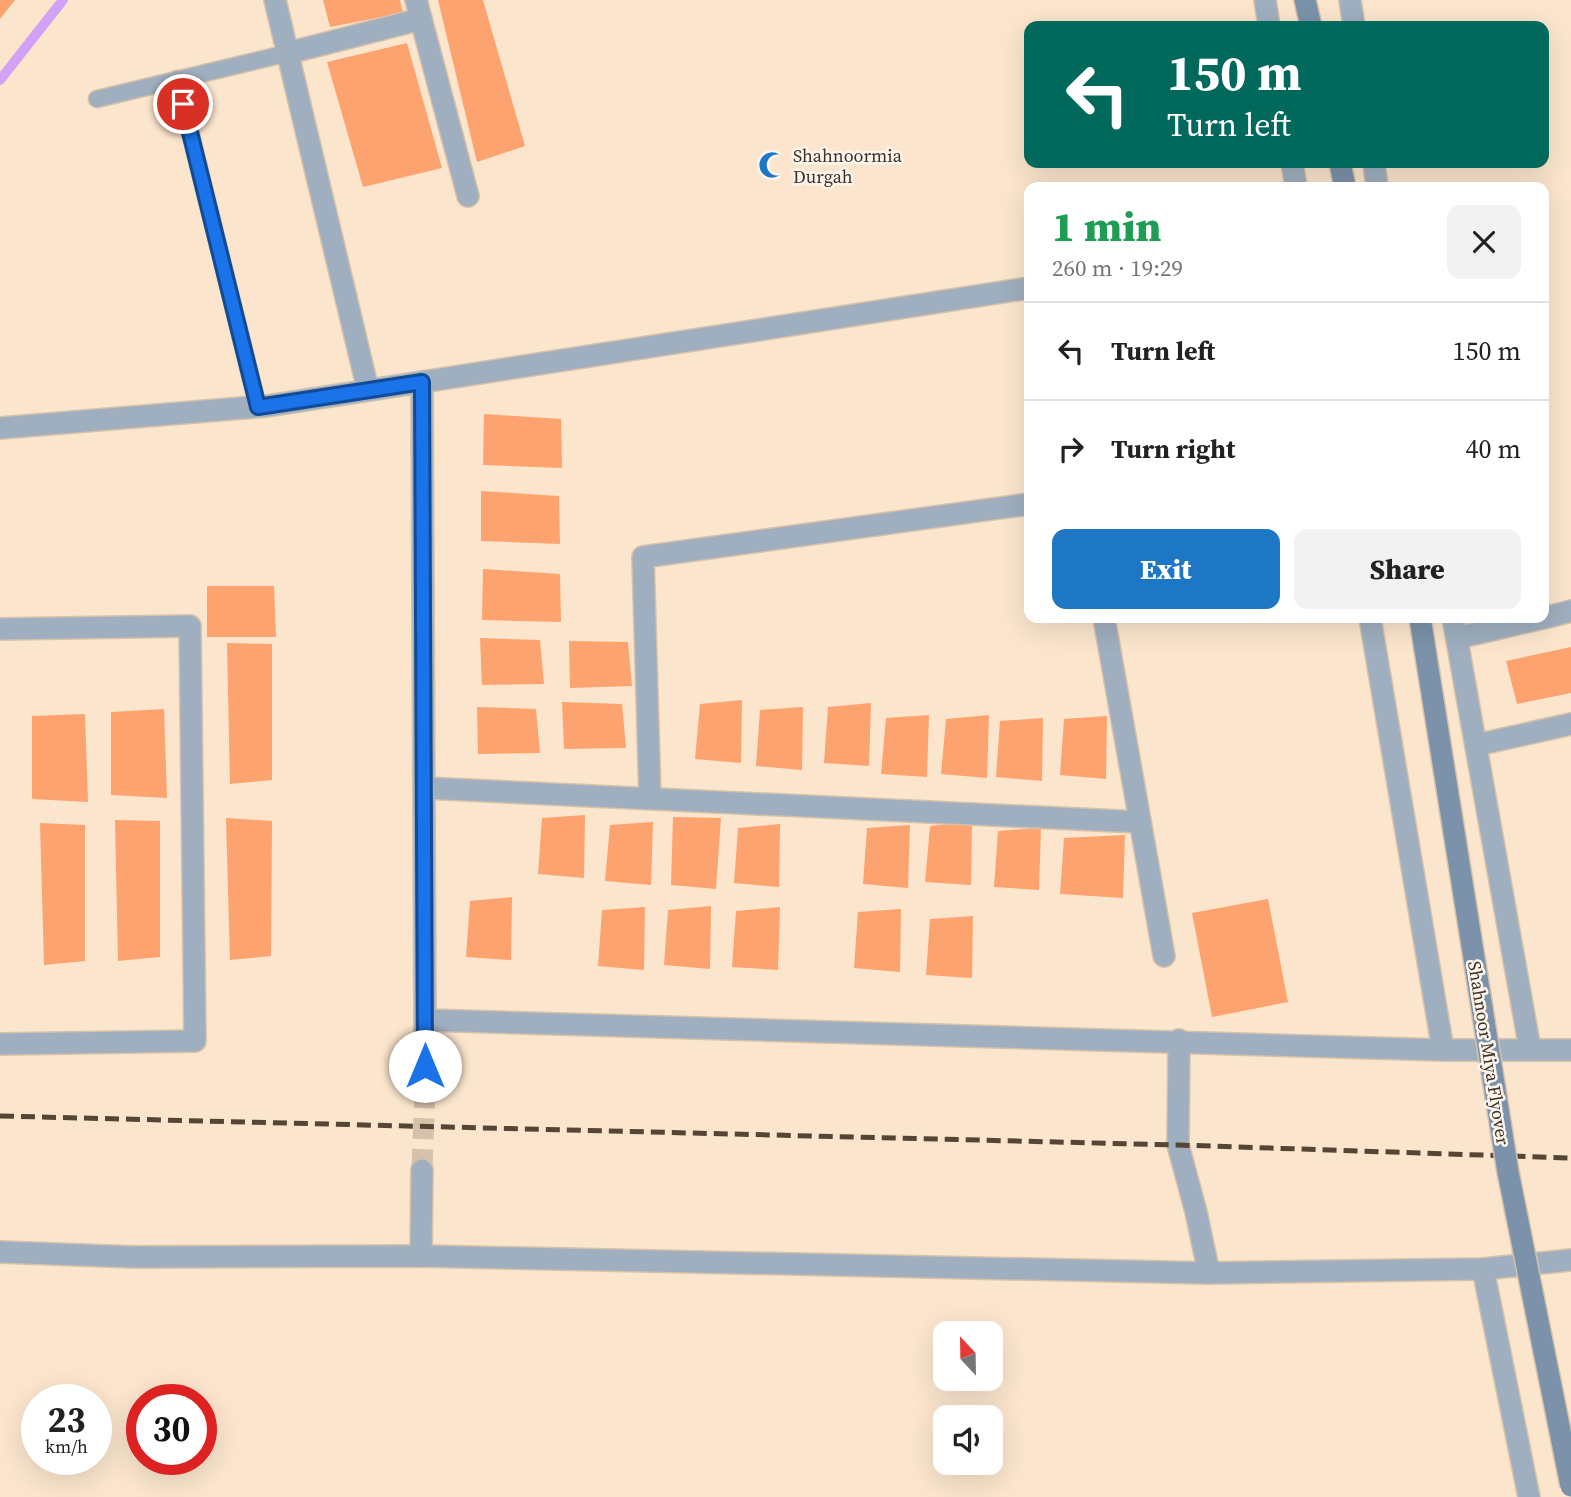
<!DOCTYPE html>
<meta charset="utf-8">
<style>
:root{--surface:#fff;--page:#f2f2f2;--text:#222;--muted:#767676;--line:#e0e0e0;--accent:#1e77c5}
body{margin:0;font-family:"Source Serif 4",serif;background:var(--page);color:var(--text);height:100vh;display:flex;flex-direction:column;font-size:26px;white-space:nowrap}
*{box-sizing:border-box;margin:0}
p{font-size:23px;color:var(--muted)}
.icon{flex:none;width:38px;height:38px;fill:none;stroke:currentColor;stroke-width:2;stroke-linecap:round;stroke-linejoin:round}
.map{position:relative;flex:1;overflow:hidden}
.details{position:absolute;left:1024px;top:182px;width:525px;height:441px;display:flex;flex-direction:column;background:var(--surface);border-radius:14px;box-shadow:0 7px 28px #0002}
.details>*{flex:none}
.guide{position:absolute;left:1024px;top:21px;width:525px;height:147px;border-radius:14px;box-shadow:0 7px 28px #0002;background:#00695c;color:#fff;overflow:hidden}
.needle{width:46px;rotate:338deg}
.controls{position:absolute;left:933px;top:1321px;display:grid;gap:14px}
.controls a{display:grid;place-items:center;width:70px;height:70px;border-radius:14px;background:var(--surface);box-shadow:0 7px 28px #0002;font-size:35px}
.speed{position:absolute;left:21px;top:1384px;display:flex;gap:14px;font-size:35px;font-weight:700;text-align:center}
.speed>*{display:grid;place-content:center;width:91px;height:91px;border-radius:50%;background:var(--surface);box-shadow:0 7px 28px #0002;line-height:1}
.speed small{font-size:18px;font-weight:400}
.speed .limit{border:10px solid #d22;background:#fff;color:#111}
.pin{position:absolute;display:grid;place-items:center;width:60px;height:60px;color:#fff;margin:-30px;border:4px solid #fff;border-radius:50%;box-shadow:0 2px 7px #0007}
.me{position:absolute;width:77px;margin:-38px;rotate:0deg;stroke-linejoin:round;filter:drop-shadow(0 0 5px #0008)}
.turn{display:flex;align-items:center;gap:24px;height:147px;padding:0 28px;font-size:32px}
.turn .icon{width:91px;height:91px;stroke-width:2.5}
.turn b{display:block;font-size:49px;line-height:60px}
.round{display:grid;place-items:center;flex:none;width:74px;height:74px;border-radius:14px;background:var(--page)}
.head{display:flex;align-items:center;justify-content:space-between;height:119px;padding:0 28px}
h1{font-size:42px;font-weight:800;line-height:52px;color:#1e9e55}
.primary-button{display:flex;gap:14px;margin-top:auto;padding:14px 28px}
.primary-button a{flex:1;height:80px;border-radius:14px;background:var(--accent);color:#fff;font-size:28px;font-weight:800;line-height:80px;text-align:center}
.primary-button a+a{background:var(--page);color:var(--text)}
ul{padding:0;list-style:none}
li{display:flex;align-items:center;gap:21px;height:98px;padding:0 28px;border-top:2px solid var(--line)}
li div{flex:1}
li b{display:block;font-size:26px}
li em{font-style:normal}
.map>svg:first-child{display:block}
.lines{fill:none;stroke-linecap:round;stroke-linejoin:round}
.stream{stroke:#d3a2f6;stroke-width:10}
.building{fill:#fda36f}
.street-tunnel{stroke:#d6c1ab;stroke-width:21;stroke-dasharray:21 10;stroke-linecap:butt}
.lane-casing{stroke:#d6c1ab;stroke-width:19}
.street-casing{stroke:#d6c1ab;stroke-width:24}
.secondary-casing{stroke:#d6c1ab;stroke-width:24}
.lane{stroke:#9fafbf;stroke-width:16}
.street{stroke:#9fafbf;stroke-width:21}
.secondary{stroke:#7b92aa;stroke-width:21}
.rail{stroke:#544535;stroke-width:5;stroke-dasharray:14 7;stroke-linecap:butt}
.secondary-bridge-casing{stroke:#d6c1ab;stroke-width:24;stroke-linecap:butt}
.secondary-bridge{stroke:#7b92aa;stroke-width:21}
.route-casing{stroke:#114b97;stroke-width:18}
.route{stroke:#1a73e8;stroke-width:12}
.labels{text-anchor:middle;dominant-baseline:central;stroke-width:5;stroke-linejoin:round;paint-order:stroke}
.poi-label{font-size:18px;fill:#403223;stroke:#fcf5ed;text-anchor:start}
.street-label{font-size:18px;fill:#403223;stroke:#fcf5ed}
</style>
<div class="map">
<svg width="1571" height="1497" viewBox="0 0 1571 1497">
<rect width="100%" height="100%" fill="#fbe5cd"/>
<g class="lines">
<path class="stream" d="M0,80l63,-80"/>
</g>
<g class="building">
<path d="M0,0h15l-15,19z"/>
<path d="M323,0h77l3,13 -73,14z"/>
<path d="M438,0h45l42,146 -48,16z"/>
<path d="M407,43l35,125 -79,19 -36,-125z"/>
<path d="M484,414l77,5 1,49 -79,-3z"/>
<path d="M481,491l78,5 1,48 -79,-3z"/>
<path d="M483,569l77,5 1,48 -79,-2z"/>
<path d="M207,586h67l2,51h-69z"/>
<path d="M480,638l60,2 4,44 -62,1z"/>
<path d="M569,641l59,1 4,44 -62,2z"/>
<path d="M227,643l45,1v136l-42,4z"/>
<path d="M1571,647v46l-54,11 -11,-43z"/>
<path d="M742,700l-1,63 -46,-4 5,-55z"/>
<path d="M562,702l60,2 4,44 -62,1z"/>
<path d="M871,703l-2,63 -45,-3 4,-56z"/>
<path d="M477,707l59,2 4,44 -62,1z"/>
<path d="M803,707l-1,63 -46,-4 4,-56z"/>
<path d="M164,709l3,89 -56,-3v-83z"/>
<path d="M85,714l3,88 -56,-3v-83z"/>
<path d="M929,715l-2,62 -46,-3 5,-56z"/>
<path d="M989,715l-2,63 -46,-4 5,-55z"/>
<path d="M1107,716l-1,63 -46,-4 4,-56z"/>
<path d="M1043,718l-1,63 -46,-4 4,-56z"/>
<path d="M585,815l-1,63 -46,-4 4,-56z"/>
<path d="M673,817l48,1 -5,71 -45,-4z"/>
<path d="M226,818l46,3 -1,135 -41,4z"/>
<path d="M115,820l45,1v136l-42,4z"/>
<path d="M653,822l-2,63 -46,-4 5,-56z"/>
<path d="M972,822l-1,63 -46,-3 5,-56z"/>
<path d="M40,823l45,2v136l-41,4z"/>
<path d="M780,824l-1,63 -45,-4 4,-55z"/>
<path d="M910,825l-2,63 -45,-4 4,-56z"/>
<path d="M1041,828l-2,62 -45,-3 4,-56z"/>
<path d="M1125,835l-2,63 -63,-4 4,-56z"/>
<path d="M512,897l-1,63 -45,-3 4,-56z"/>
<path d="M1268,899l20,103 -76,15 -20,-104z"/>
<path d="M711,906l-1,63 -46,-4 4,-55z"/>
<path d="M645,907l-1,63 -46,-4 4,-56z"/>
<path d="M780,907l-2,63 -46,-3 4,-56z"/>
<path d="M901,909l-1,63 -46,-4 4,-56z"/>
<path d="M973,916l-1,62 -46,-3 4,-56z"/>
</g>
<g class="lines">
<path class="street-tunnel" d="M422,1170l3,-81"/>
<defs>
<g id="lane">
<path d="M177,79l81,328"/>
<path d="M97,99l191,-46"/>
</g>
<g id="street">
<path d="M275,0l93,390"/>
<path d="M416,0l52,196"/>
<path d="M1265,0l4,26"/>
<path d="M1350,0l4,26"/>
<path d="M288,53l133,-34"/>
<path d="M1292,163l4,24"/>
<path d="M1374,163l3,24"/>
<path d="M422,382l3,638 1018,30h128"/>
<path d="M0,428l267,-22 762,-118"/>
<path d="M1104,618l60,338"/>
<path d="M1370,618l73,432"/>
<path d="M1453,618l77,431"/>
<path d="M1544,618l27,-7"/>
<path d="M0,629l190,-3 5,415 -195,3"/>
<path d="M1457,638l86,-20"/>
<path d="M1476,745l95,-21"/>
<path d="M424,788l716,34"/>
<path d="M650,798l-7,-241 386,-53"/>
<path d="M1179,1040l-1,105 18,67 13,61"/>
<path d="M425,1089v-69"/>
<path d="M0,1252l135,5 286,-1 788,17 274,-4 88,-9"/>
<path d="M421,1256l1,-86"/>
<path d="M1483,1269l46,228"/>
</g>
<g id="secondary">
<path d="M1305,0l6,26"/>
<path d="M1340,163l5,24"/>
</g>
</defs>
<use href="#lane" class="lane-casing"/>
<use href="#street" class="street-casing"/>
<use href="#secondary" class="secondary-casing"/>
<use href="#lane" class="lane"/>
<use href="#street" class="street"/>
<use href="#secondary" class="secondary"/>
<path class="rail" d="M0,1116l1178,29 393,13"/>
<defs>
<path id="secondary-bridge" d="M1420,618l88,554 63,314"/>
</defs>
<use href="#secondary-bridge" class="secondary-bridge-casing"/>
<use href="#secondary-bridge" class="secondary-bridge"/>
</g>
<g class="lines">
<defs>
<path id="route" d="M183,104l75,303 164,-25 3,684"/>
</defs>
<use href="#route" class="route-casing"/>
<use href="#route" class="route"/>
</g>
<defs>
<symbol id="mosque-bare" viewBox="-9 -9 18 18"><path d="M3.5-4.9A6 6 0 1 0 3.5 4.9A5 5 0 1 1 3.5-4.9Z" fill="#1e77c5" stroke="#fcf5ed" stroke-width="2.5" paint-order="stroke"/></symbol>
</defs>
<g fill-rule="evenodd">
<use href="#mosque-bare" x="753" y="146" width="38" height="38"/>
</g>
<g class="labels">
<g class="poi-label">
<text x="793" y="155">Shahnoormia<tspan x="793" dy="21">Durgah</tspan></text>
</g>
<g class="street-label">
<text transform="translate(1489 1053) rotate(81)">Shahnoor Miya Flyover</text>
</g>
</g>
</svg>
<div class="controls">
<a><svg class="needle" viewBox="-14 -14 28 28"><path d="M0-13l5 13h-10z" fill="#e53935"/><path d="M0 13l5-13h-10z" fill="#767676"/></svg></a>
<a><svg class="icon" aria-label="sound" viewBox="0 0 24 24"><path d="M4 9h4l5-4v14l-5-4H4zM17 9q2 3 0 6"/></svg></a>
</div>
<div class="speed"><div>23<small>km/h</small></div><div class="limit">30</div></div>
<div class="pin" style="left:183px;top:104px;background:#d93025"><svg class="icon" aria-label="arrive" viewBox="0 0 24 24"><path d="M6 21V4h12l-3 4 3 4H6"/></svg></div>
<svg class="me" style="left:425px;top:1066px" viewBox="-20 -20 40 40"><circle r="19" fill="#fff"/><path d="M0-13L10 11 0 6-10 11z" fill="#1a73e8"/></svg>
<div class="guide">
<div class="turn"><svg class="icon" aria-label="left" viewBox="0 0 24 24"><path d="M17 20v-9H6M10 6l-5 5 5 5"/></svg><div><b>150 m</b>Turn left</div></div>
</div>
<section class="details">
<div class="head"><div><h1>1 min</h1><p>260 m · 19:29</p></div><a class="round"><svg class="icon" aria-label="close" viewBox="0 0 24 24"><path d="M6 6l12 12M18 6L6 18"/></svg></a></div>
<ul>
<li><svg class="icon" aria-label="left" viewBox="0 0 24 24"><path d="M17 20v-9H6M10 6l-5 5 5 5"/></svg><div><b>Turn left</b></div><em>150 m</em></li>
<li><svg class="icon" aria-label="right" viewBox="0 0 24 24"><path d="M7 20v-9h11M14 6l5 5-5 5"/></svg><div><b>Turn right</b></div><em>40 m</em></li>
</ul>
<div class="primary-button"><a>Exit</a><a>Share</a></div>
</section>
</div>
